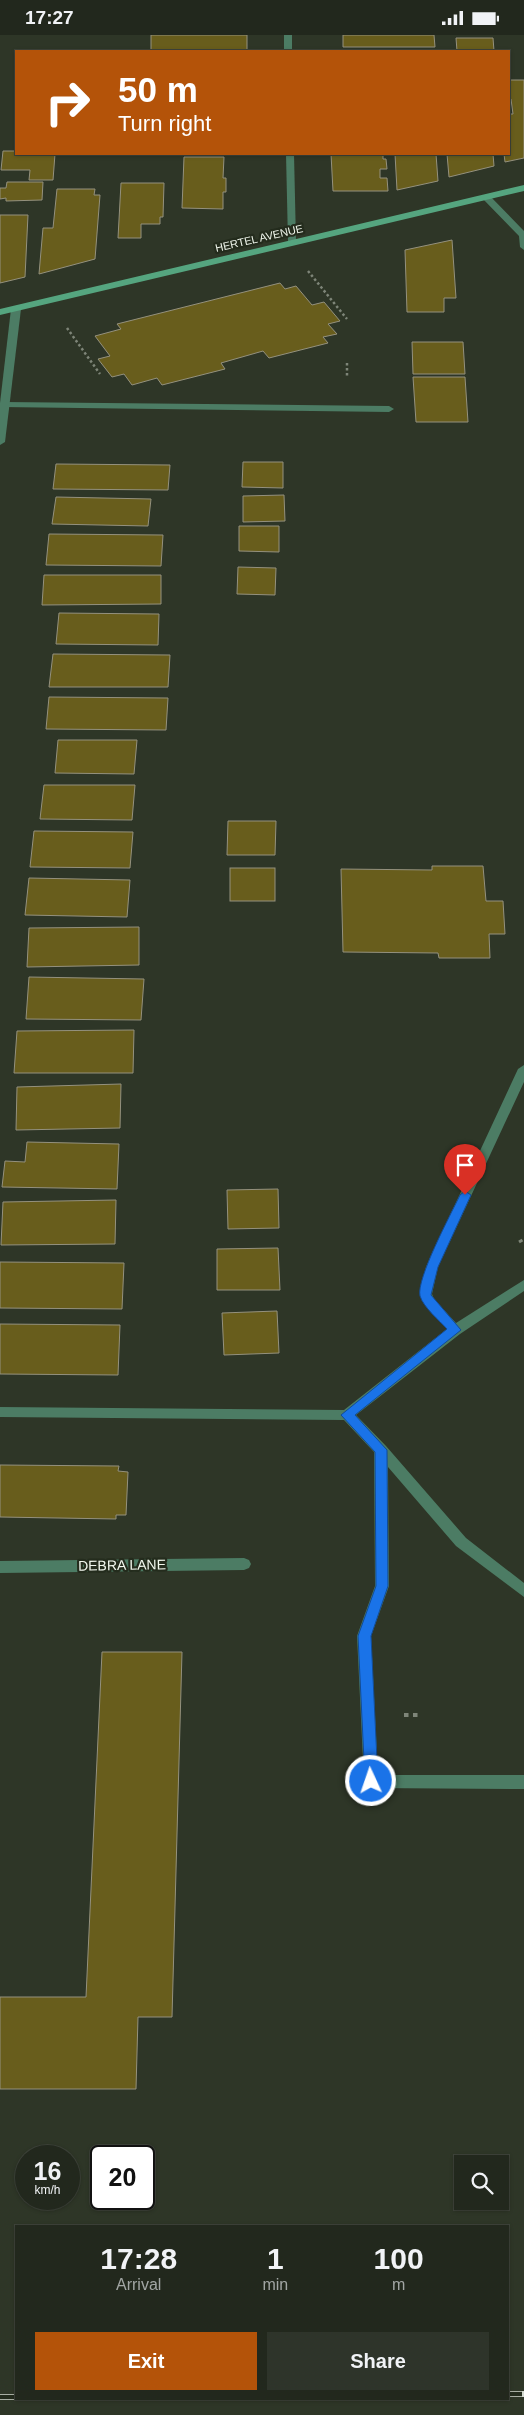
<!DOCTYPE html>
<style>
:root{--surface:#22281d;--page:#2e342a;--text:#f1f3f6;--muted:#a2a6a4;--line:#3f443b;--accent:#b45309}
body{margin:0;font-family:Helvetica,sans-serif;background:var(--page);color:var(--text);height:100vh;display:flex;flex-direction:column;font-size:19px;white-space:nowrap}
*{box-sizing:border-box;margin:0}
p{font-size:16px;color:var(--muted)}
.icon{flex:none;width:28px;height:28px;fill:none;stroke:currentColor;stroke-width:2;stroke-linecap:round;stroke-linejoin:round}
.map{position:relative;flex:1;overflow:hidden}
.side{position:absolute;left:15px;top:2190px;width:494px;height:175px;display:flex;flex-direction:column;background:var(--surface);border-radius:0px;box-shadow:0 1px 4px #0004,0 0 0 1px var(--line)}
.side>*{flex:none}
.hud{position:absolute;left:15px;top:15px;width:495px;height:105px;border-radius:0px;box-shadow:0 1px 4px #0004,0 0 0 1px var(--line);background:#b45309;color:#fff;overflow:hidden}
.buttons{position:absolute;left:454px;top:2120px;display:grid;gap:10px}
.buttons a{display:grid;place-items:center;width:55px;height:55px;border-radius:0px;background:var(--surface);box-shadow:0 1px 4px #0004,0 0 0 1px var(--line);font-size:25px}
.speed{position:absolute;left:15px;top:2110px;display:flex;gap:10px;font-size:25px;font-weight:700;text-align:center}
.speed>*{display:grid;place-content:center;width:65px;height:65px;border-radius:50%;background:var(--surface);box-shadow:0 1px 4px #0004,0 0 0 1px var(--line);line-height:1}
.speed small{font-size:12px;font-weight:400}
.speed .limit{border:2px solid #111;border-radius:8px;background:#fff;color:#111}
.pin{position:absolute;display:grid;place-items:center;width:42px;height:42px;color:#fff;margin:-51px -21px;border-radius:50% 50% 50% 0;rotate:-45deg;box-shadow:0 0 5px #0007}
.pin .icon{rotate:45deg}
.me{position:absolute;width:55px;margin:-28px;rotate:357deg;stroke-linejoin:round;filter:drop-shadow(0 0 4px #0008)}
.turn{display:flex;align-items:center;gap:18px;height:105px;padding:0 20px;font-size:22px}
.turn .icon{width:65px;height:65px;stroke-width:2.5}
.turn b{display:block;font-size:35px;line-height:42px}
.eta{display:flex;justify-content:space-evenly;align-items:center;height:85px;text-align:center}
.eta b{font-size:30px;font-weight:700;line-height:35px}
.primary-button{display:flex;gap:10px;margin-top:auto;padding:10px 20px}
.primary-button a{flex:1;height:58px;border-radius:0px;background:var(--accent);color:#fff;font-size:20px;font-weight:700;line-height:58px;text-align:center}
.primary-button a+a{background:var(--page);color:var(--text)}
.status{display:flex;justify-content:space-between;align-items:center;height:35px;padding:0 25px;background:var(--surface);direction:ltr}
.status svg{height:14px;fill:currentColor}
.map>svg:first-child{display:block}
.building{fill:#685d1c;stroke:#94917e}
.lines{fill:none;stroke-linecap:round;stroke-linejoin:round}
.path-far2{stroke:#7e8578;stroke-width:2.5;stroke-dasharray:2.5 2.5;stroke-linecap:butt}
.path-far1{stroke:#7e8578;stroke-width:3;stroke-dasharray:4 4;stroke-linecap:butt}
.path{stroke:#7e8578;stroke-width:4;stroke-dasharray:4.5 4.5;stroke-linecap:butt}
.lane{fill:#4c7c64;fill-rule:evenodd}
.street{fill:#4c7c64;fill-rule:evenodd}
.secondary{fill:#55a57f;fill-rule:evenodd}
.rail-casing{stroke:#d3d9cf;stroke-width:6}
.rail{stroke:#242c1d;stroke-width:4.5;stroke-dasharray:14;stroke-linecap:butt}
.route{fill:#1a73e8;stroke:#114b97}
.labels{text-anchor:middle;dominant-baseline:central;stroke-width:4.5;stroke-linejoin:round;paint-order:stroke}
.far-street-label{font-size:11px;fill:#f1f7ed;stroke:#242c1d}
.street-label{font-size:14px;fill:#f1f7ed;stroke:#242c1d}
</style>
<div class="status"><b>17:27</b><svg viewBox="0 0 49 12"><path d="M0 12V9h3v3zM5 12V6h3v6zM10 12V3h3v9zM15 12V0h3v12zM26 1h20v11H26zM47 4h2v5h-2z"/></svg></div>
<div class="map">
<svg width="524" height="2380" viewBox="0 0 524 2380">
<rect width="100%" height="100%" fill="#2e3627"/>
<g class="building">
<rect x="151" y="0" width="96" height="16"/>
<path d="M343,0h91l1,12h-92z"/>
<path d="M456,3h37l1,13h-37z"/>
<path d="M509,45h15v78l-19,4 -1,-8h5v-40h4l-2,-15h-2z"/>
<path d="M3,116h13v3h39l-2,26h-24l1,-10h-29z"/>
<path d="M331,119h52v5h3l1,10h-7v9h7l1,13h-55z"/>
<path d="M395,119h41l2,27 -41,9z"/>
<path d="M447,119h46l1,12 -45,11z"/>
<path d="M184,122h40l-1,21h3v14h-3v17l-41,-1z"/>
<path d="M7,147h36l-1,18 -36,1v-3l-6,1v-11h6z"/>
<path d="M121,148h43l-1,34h-3v7h-19v14h-23z"/>
<path d="M57,154h38l-1,6h6l-5,64 -56,15 4,-46h10z"/>
<path d="M0,180h28l-3,62 -25,6z"/>
<path d="M452,205l4,58h-12v14h-37l-2,-62z"/>
<path d="M280,248l5,6 11,-3 16,19 12,-3 16,19 -12,3 9,10 -14,3 5,6 -59,15 -6,-7 -42,12 4,6 -63,16 -5,-7 -25,7 -8,-11 -12,3 -14,-18 12,-3 -15,-20 26,-7 -4,-5z"/>
<path d="M412,307h51l2,32h-52z"/>
<path d="M413,342h52l3,45h-52z"/>
<path d="M243,427h40v26l-41,-1z"/>
<path d="M56,429l114,1 -2,25 -115,-1z"/>
<path d="M284,460l1,26 -42,1v-26z"/>
<path d="M56,462l95,2 -3,27 -96,-2z"/>
<path d="M239,491h40v26l-40,-1z"/>
<path d="M49,499l114,1 -2,31 -115,-1z"/>
<path d="M238,532l38,1 -1,27 -38,-1z"/>
<path d="M44,540h117v29l-119,1z"/>
<path d="M59,578l100,1 -1,31 -102,-1z"/>
<path d="M53,619l117,1 -2,32h-119z"/>
<path d="M49,662l119,1 -2,32 -120,-1z"/>
<path d="M58,705h79l-3,34 -79,-1z"/>
<path d="M44,750h91l-3,35 -92,-1z"/>
<path d="M228,786h48l-1,34h-48z"/>
<path d="M34,796l99,1 -3,36 -100,-1z"/>
<path d="M432,831h51l3,35h17l2,33h-16l1,24h-51l-1,-5 -95,-1 -2,-83 91,1z"/>
<rect x="230" y="833" width="45" height="33"/>
<path d="M29,843l101,2 -3,37 -102,-2z"/>
<path d="M139,892v38l-112,2 2,-39z"/>
<path d="M29,942l115,2 -3,41 -115,-1z"/>
<path d="M134,995l-1,43h-119l3,-42z"/>
<path d="M121,1049l-1,44 -104,2 1,-43z"/>
<path d="M27,1107l92,2 -2,45 -115,-2 3,-26 20,1z"/>
<path d="M278,1154l1,39 -51,1 -1,-39z"/>
<path d="M116,1165l-1,44 -114,1 2,-43z"/>
<path d="M278,1213l2,42h-63v-41z"/>
<path d="M0,1227l124,1 -2,46 -122,-1z"/>
<path d="M277,1276l2,42 -55,2 -2,-42z"/>
<path d="M0,1289l120,1 -2,50 -118,-1z"/>
<path d="M0,1430l119,1 -1,5 10,1 -2,43h-10v4l-116,-2z"/>
<path d="M102,1617h80l-10,365h-34l-2,72h-136v-92h86z"/>
</g>
<g class="lines">
<g class="path-far2">
<path d="M308,236l39,48"/>
<path d="M67,293l33,46"/>
<path d="M347,328v15"/>
</g>
<path class="path-far1" d="M519,1207l5,-3"/>
<path class="path" d="M404,1680h14"/>
<g class="lane">
<path d="M483,160h6l35,36v19l-4,-3 -1,-11 -36,-37z"/>
<path d="M4,367l385,4 5,3 -5,3 -388,-5 -1,-3z"/>
<path d="M524,1030v17l-86,185 -6,27 2,5 22,24 68,-43v11l-64,43 -104,81 30,31 80,92 58,45v14l-68,-51 -68,-79 1,119 -18,50 7,139h146v14l-153,-1 -5,-2 -2,-5 -7,-145 18,-50 -1,-134 -30,-32 -344,-3v-10l344,3 103,-81 -25,-28 -2,-7 6,-27 92,-198z"/>
</g>
<g class="street">
<rect x="284" y="0" width="8" height="16"/>
<path d="M286,119h8l2,88 -4,3 -4,-3z"/>
<path d="M16,271l5,3 -16,133 -5,3v-42l11,-94z"/>
<path d="M244,1523l5,2 2,4 -2,4 -5,2 -244,3v-12z"/>
</g>
<path class="secondary" d="M524,150v6l-524,124v-6z"/>
<defs>
<g id="rail">
<path d="M508,2359h16"/>
<path d="M0,2362h16"/>
</g>
</defs>
<use href="#rail" class="rail-casing"/>
<use href="#rail" class="rail"/>
</g>
<path class="route" d="M465,1156l6,4 -33,72 -7,28 30,35 -106,85 32,35 1,136 -17,50 7,145 -2,4 -5,2 -4,-2 -2,-4 -7,-145 18,-50 -1,-134 -34,-37 106,-86c-8,-9 -23,-21 -27,-33 -4,-17 31,-82 40,-101z"/>
<g class="labels">
<g class="far-street-label">
<text transform="translate(259 203) rotate(-13)">HERTEL AVENUE</text>
</g>
<g class="street-label">
<text transform="translate(122 1530) rotate(-1)">DEBRA LANE</text>
</g>
</g>
</svg>
<div class="buttons">
<a><svg class="icon" aria-label="search" viewBox="0 0 24 24"><circle cx="10" cy="10" r="6"/><path d="M15 15l6 6"/></svg></a>
</div>
<div class="speed"><div>16<small>km/h</small></div><div class="limit">20</div></div>
<div class="pin" style="left:465px;top:1160px;background:#d93025"><svg class="icon" aria-label="arrive" viewBox="0 0 24 24"><path d="M6 21V4h12l-3 4 3 4H6"/></svg></div>
<svg class="me" style="left:371px;top:1746px" viewBox="-20 -20 40 40"><circle r="17" fill="#1a73e8" stroke="#fff" stroke-width="3"/><path d="M0-11L8 9 0 5-8 9z" fill="#fff"/></svg>
<div class="hud">
<div class="turn"><svg class="icon" aria-label="right" viewBox="0 0 24 24"><path d="M7 20v-9h11M14 6l5 5-5 5"/></svg><div><b>50 m</b>Turn right</div></div>
</div>
<section class="side">
<div class="eta">
<div><b>17:28</b><p>Arrival</p></div>
<div><b>1</b><p>min</p></div>
<div><b>100</b><p>m</p></div>
</div>
<div class="primary-button"><a>Exit</a><a>Share</a></div>
</section>
</div>
